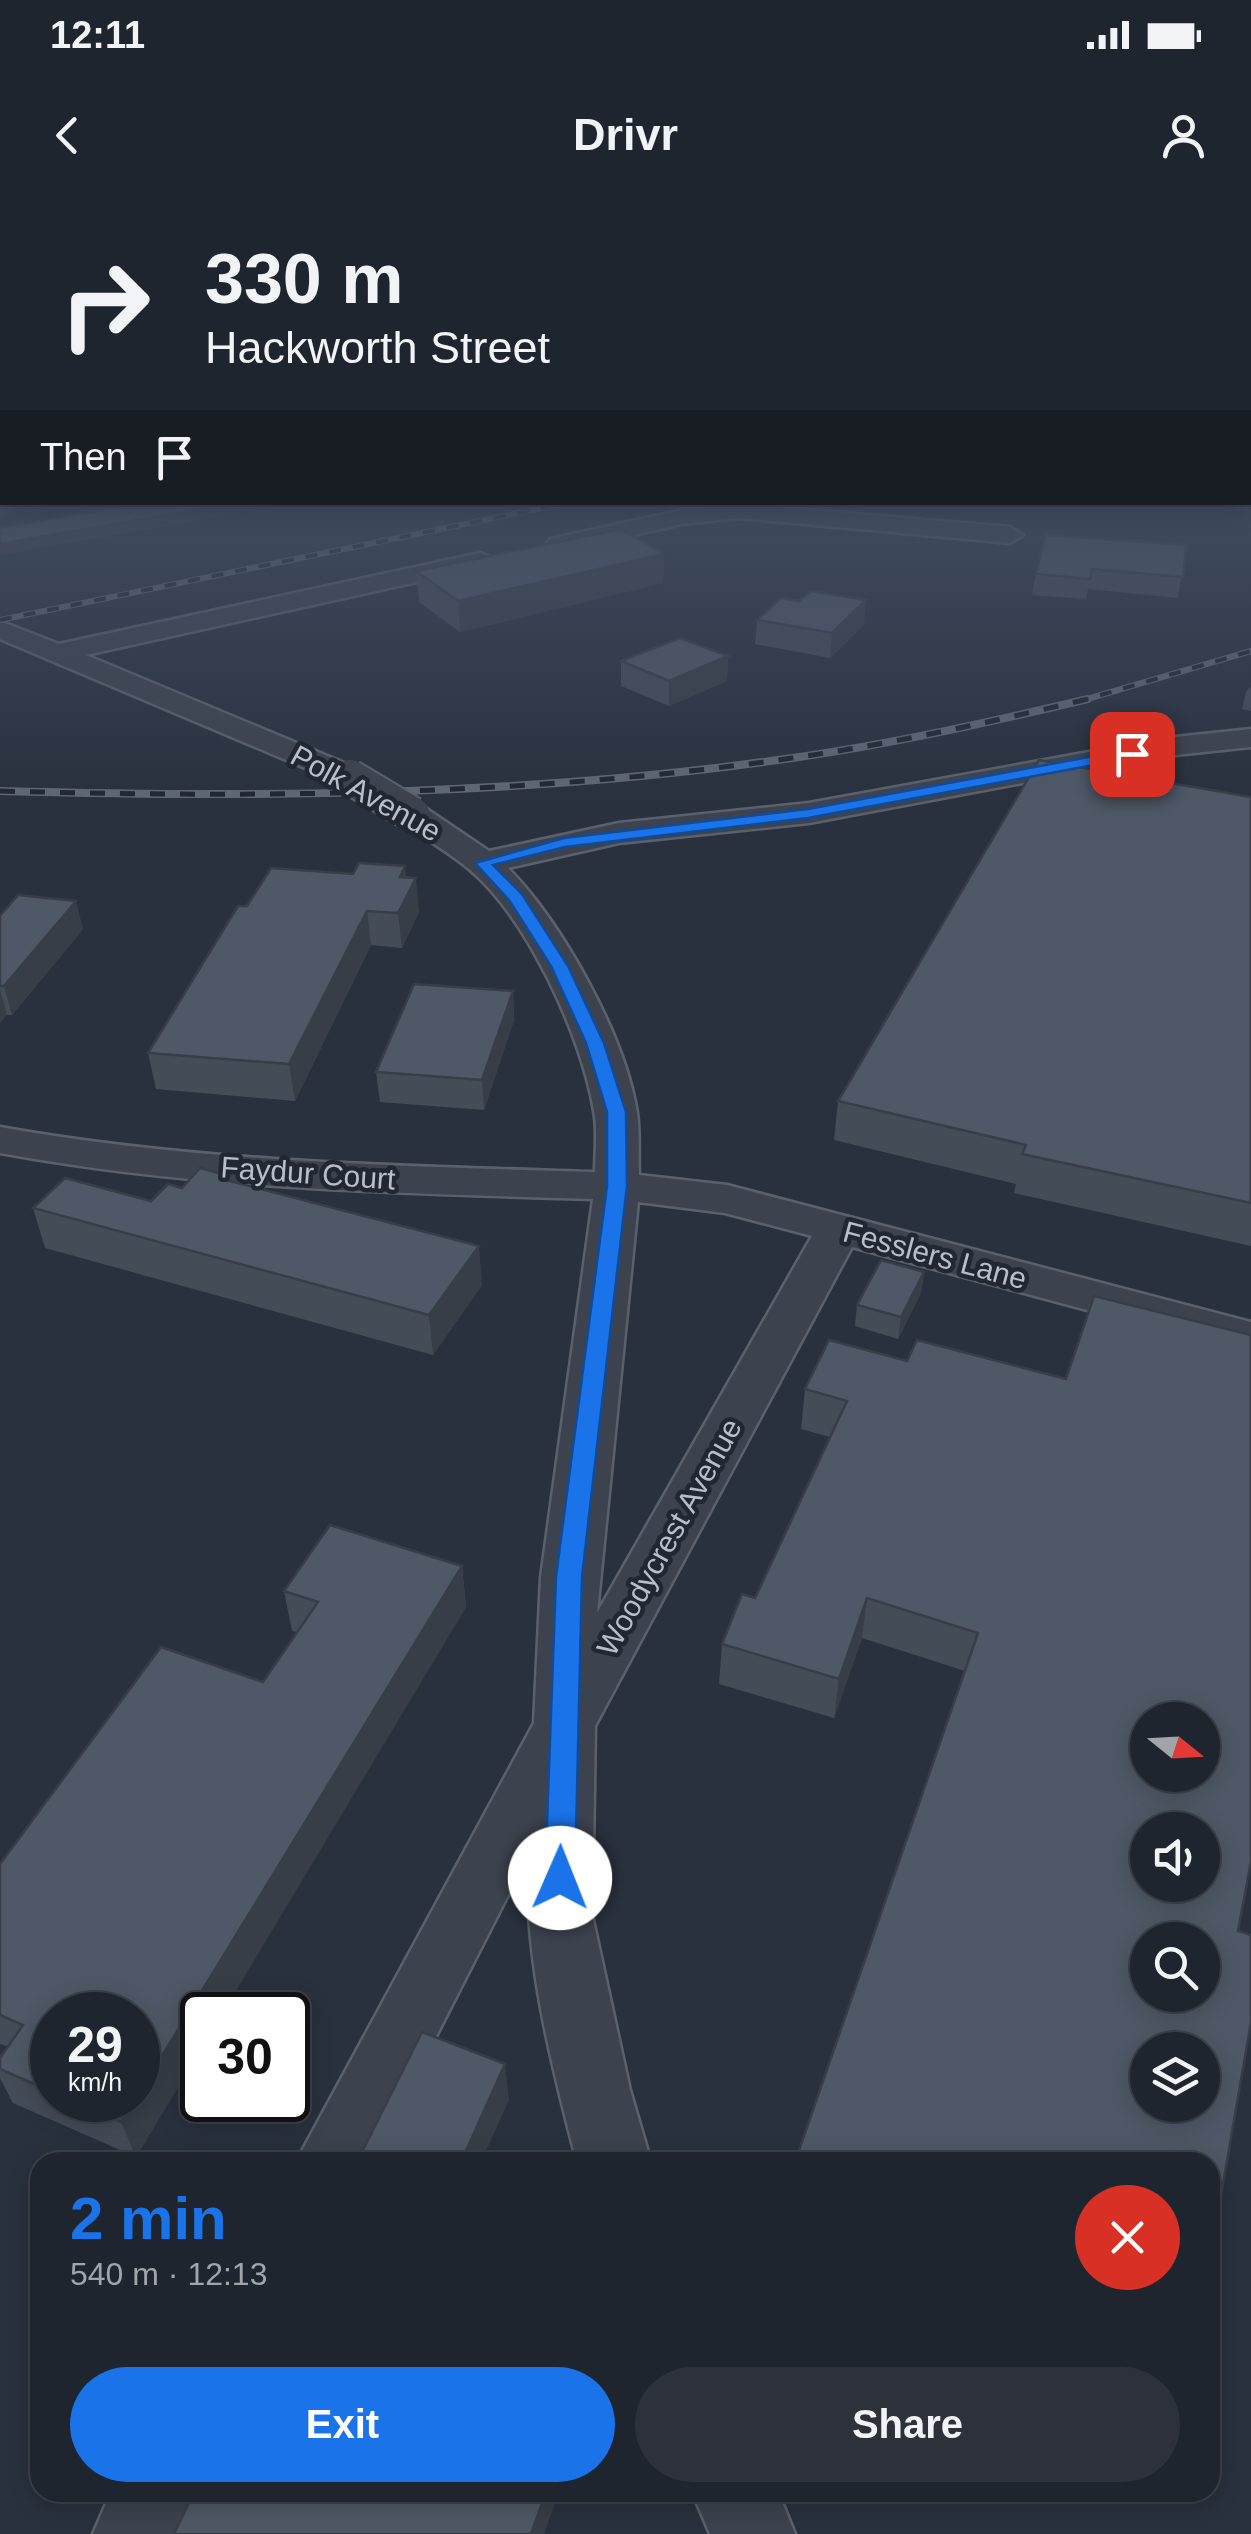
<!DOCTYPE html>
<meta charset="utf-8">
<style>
:root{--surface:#1f252e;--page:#2c313a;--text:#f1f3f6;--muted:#a1a5aa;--line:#3c424a;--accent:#1a73e8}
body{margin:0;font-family:Helvetica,sans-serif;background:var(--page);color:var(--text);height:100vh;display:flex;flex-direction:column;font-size:38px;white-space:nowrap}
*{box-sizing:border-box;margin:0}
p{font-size:32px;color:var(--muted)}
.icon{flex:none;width:55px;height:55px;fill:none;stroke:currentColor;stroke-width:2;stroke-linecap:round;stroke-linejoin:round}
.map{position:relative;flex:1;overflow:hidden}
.panel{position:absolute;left:30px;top:1952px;width:1190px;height:350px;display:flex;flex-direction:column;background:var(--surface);border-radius:30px;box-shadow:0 5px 25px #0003,0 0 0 2px var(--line)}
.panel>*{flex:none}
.hud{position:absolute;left:0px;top:0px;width:1252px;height:305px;box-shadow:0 5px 25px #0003,0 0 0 2px var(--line);background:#1f252e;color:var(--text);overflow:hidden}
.needle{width:65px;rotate:108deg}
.fabs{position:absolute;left:1130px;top:1502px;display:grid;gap:20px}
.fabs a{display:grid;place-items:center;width:90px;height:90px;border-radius:50%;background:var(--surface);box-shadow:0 5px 25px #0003,0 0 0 2px var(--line);font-size:50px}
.speed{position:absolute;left:30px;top:1792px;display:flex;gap:20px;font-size:50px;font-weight:700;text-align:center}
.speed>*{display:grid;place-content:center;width:130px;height:130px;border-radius:50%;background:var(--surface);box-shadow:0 5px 25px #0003,0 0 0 2px var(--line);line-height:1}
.speed small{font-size:25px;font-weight:400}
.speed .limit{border:5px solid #111;border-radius:15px;background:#fff;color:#111}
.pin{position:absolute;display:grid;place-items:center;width:85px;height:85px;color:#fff;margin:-42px;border-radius:20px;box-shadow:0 5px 15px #0006}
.me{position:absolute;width:110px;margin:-55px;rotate:1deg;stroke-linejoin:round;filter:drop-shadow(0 0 8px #0008)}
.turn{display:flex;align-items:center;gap:35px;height:210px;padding:0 40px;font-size:45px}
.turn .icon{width:130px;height:130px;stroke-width:2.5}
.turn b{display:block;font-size:70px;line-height:85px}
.then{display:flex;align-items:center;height:95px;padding:0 40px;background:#0003;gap:20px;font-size:38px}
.round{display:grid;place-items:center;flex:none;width:105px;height:105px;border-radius:52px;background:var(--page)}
.summary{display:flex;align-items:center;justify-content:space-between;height:170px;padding:0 40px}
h1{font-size:60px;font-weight:800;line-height:75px;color:var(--accent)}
.action{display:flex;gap:20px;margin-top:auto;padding:20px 40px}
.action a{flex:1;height:115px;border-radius:60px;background:var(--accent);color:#fff;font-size:40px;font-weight:800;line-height:115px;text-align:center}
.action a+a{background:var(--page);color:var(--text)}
.status{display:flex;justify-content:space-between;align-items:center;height:70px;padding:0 50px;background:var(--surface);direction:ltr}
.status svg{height:28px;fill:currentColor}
header{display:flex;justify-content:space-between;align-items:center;height:130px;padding:0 40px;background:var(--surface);font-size:45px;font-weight:800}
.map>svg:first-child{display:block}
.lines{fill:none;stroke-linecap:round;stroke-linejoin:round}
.minor-casing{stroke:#5a616c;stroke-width:5}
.minor{fill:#3d434e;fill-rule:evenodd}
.rail-far1-casing{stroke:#5f6775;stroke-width:6}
.rail-casing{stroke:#5f6775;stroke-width:8}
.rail-far1{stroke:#212833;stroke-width:4;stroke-dasharray:12;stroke-linecap:butt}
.rail{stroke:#212833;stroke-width:5;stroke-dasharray:15;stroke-linecap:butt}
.minor-bridge-casing{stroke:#5a616c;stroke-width:38;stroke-linecap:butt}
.minor-bridge{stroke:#3d434e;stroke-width:34}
.wall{fill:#444c58;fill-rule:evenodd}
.shaded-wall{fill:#373e47}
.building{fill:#4f5866;stroke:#373e47;stroke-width:2.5;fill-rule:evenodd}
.route{fill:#1a73e8;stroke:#114b97;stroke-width:2.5}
.labels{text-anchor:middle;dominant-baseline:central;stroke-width:9;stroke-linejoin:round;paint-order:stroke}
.street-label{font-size:30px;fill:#b9bfc9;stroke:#212833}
</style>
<div class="status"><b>12:11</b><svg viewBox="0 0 49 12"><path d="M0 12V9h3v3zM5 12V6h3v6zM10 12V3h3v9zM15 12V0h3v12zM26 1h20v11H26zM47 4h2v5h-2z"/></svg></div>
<header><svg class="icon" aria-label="back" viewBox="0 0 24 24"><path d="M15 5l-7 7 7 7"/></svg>Drivr<svg class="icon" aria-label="person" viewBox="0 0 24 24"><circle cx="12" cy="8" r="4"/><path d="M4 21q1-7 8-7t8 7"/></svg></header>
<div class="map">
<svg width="1251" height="2334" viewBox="0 0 1251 2334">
<rect width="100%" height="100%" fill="#29313e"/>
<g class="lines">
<defs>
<g id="minor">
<path d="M739,304l271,23 13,8 -13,8 -271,-25 -57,6 -123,28 -13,-8 4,-5 132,-29z"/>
<path d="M480,353l9,3 4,5 -4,5 -403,89 275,115 5,7 -16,10 -350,-148v-18l59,23z"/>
<path d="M1251,529v18l-85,9 -357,67 -190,20 -111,25c54,55 117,167 129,245 3,20 1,42 2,62l88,10 524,137v32l-399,-107 -257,479 -3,189 38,175 21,72h-74c-26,-99 -53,-204 -49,-306l-156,306h-76l238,-439 7,-146 52,-378c-198,-6 -398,-10 -593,-46v-26c196,35 396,39 595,45 0,-20 3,-42 -1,-61 -12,-74 -67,-194 -125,-242 -21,-17 -46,-32 -69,-48l-5,-7 5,-7h24l65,44 130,-28 190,-20 357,-65zM638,1002l87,11 87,23 -215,377z"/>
<path d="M111,2292h88l-19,42h-87z"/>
<path d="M692,2292h86l17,42h-85z"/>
</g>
</defs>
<use href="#minor" class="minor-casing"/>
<use href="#minor" class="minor"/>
<defs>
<g id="rail-far1">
<path d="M0,420l572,-118"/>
<path d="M1077,502l174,-51"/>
</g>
<path id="rail" d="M0,591c264,7 529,5 792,-33 100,-14 198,-36 296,-59"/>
</defs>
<use href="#rail-far1" class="rail-far1-casing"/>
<use href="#rail" class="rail-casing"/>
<use href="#rail-far1" class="rail-far1"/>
<use href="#rail" class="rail"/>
<defs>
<path id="minor-bridge" d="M350,577l62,37"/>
</defs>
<use href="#minor-bridge" class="minor-bridge-casing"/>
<use href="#minor-bridge" class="minor-bridge"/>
</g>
<g class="wall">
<path d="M1186,345l-8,53 -90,-9 -2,10 -54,-4 4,-21z"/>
<path d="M664,354l-1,29 -203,49 -41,-30 -3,-31z"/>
<path d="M799,401l65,23 -34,34 -75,-14 2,-24z"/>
<path d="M728,456l-1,25 -58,25 -48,-20v-25z"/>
<path d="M1251,486v25l-9,-2 4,-17z"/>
<path d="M1251,597v449l-237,-53 2,-9 -182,-44 4,-39z"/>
<path d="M353,674l66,38 -17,36 -31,-3 -76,156 -139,-12 -8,-36 99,-147z"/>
<path d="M0,716l83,13 -71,86h-5l-7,8z"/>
<path d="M513,791l1,29 -30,90 -104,-8 -4,-30z"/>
<path d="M231,981l251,104 -49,70 -388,-107 -12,-40 118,-7 31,-13z"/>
<path d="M924,1072l-3,21 -23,46 -43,-13 2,-21z"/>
<path d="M829,1140l409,591 -25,311 -3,6v-86l-245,-491 -103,-33 -28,80 -115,-34 3,-40 33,-46 75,-161 -29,-8 4,-40z"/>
<path d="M462,1366l4,41 -245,408h-19v32l-66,110 -123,-54 -13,-25v-20l8,-11 -8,-3v-180l263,-182 34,-50 -5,-1 -8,-40zM52,1815l86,85h-86z"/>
</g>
<g class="shaded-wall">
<path d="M23,302h55l-78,15v-10z"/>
<path d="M240,302h50l1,2 -291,51v-11z"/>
<path d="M664,354l-1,29 -203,49 -2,-31z"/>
<path d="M866,400l-2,24 -34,34 2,-25z"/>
<path d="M728,456l-1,25 -58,25v-25z"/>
<path d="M405,666l3,28 8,-16 3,34 -17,36 -4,-35 2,-36z"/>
<path d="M76,701l7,28 -71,86 -8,-29z"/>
<path d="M367,711l4,34 -76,156 -6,-37z"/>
<path d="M0,789l7,26 -7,8z"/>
<path d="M513,791l1,29 -30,90 -2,-30z"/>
<path d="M479,1046l3,39 -49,70 -4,-40z"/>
<path d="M924,1072l-3,21 -23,46 3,-22z"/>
<path d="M462,1366l4,41 -245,408h-19v32l-66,110 -15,-35 14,-22h3v-5z"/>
<path d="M867,1398l-5,40 -28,80 5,-39z"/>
<path d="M505,1864l4,36 -28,62h-20z"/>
<path d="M546,2292h13l-15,42h-13z"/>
</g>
<g class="building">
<path d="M2,292v10h21l-23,5v-14z"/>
<path d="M144,302h96l-240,42v-16z"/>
<path d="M621,329l43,25 -206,47 -42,-30z"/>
<path d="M1045,335l141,10 -3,32 -91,-8 -2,10 -54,-5z"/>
<path d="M811,391l55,9 -34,33 -75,-13 24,-22 18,3z"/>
<path d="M680,438l48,18 -59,25 -48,-20z"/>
<path d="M1039,560l212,37v406l-229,-49 4,-9 -188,-44z"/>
<path d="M359,663l46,3 -5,11 16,1 -18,35 -31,-2 -78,153 -141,-11 90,-147h9l24,-38 82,6z"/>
<path d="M18,695l58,6 -72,85h-4v-70z"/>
<path d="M414,784l99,7 -31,89 -106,-8z"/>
<path d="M200,968l30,8 -4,4 253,66 -50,69 -396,-107 32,-30 86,23 17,-17 14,4z"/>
<path d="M881,1060l43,12 -23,45 -44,-12z"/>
<path d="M1094,1096l157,39v526l-13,70 13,4v87l-38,220 -3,-1v-79h-415l183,-529 -111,-35 -28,81 -117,-35 20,-50 13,4 92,-197 -42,-12 24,-49 78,21 10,-21 149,39zM1148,1520h54v55h-54zM1148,1630h54v55h-54zM1148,1740h54v55h-54zM1148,1850h54v55h-54z"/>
<path d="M330,1325l132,41 -324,529v-80h-86v77l-52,-23v-11l23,-33 -23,-10v-151l161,-217 102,35 55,-80 -34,-11z"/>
<path d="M422,1832l83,32 -44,98h-104z"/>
<path d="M71,1900h64l-14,22z"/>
<path d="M194,2292h352l-15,42h-357z"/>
</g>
<linearGradient id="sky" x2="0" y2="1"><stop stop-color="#171b22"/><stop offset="0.45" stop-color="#434e63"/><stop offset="1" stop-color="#434e63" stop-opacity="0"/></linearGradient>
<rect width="1251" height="598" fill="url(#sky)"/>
<path class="route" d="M1132,549l5,8 -329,61 -243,29 -72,18 29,29 46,72 36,77 22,69 1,74 -45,391 -7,301 -5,9 -10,4 -10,-4 -5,-9 11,-301 51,-391v-74l-21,-69 -35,-77 -42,-66 -34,-37 89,-25 244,-29z"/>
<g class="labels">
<g class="street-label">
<text transform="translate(366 593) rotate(29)">Polk Avenue</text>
<text transform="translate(308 973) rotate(4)">Faydur Court</text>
<text transform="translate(935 1055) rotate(15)">Fesslers Lane</text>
<text transform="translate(669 1337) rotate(-61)">Woodycrest Avenue</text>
</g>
</g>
</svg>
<div class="fabs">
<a><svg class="needle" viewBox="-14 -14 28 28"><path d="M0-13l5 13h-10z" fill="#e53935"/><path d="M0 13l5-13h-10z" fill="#a1a5aa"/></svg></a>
<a><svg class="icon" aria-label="sound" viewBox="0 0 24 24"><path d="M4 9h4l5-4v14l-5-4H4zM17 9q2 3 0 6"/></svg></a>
<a><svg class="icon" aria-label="search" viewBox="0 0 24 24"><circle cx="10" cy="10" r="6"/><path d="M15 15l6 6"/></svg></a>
<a><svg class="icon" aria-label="layers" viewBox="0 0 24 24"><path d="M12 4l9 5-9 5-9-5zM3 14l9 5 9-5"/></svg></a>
</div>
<div class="speed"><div>29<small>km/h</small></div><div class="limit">30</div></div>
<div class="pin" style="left:1132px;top:554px;background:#d93025"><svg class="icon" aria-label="arrive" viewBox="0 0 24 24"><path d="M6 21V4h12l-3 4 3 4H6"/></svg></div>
<svg class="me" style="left:560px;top:1678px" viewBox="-20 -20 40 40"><circle r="19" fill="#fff"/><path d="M0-13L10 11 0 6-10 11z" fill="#1a73e8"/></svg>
<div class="hud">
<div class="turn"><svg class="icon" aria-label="right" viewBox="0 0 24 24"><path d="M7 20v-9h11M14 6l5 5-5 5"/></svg><div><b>330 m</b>Hackworth Street</div></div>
<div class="then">Then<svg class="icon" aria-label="arrive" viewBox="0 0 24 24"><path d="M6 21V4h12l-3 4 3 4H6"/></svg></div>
</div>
<section class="panel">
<div class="summary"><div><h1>2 min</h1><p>540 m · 12:13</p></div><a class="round" style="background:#d93025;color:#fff"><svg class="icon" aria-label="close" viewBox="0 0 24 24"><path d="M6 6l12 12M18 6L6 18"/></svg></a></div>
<div class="action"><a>Exit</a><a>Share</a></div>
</section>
</div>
